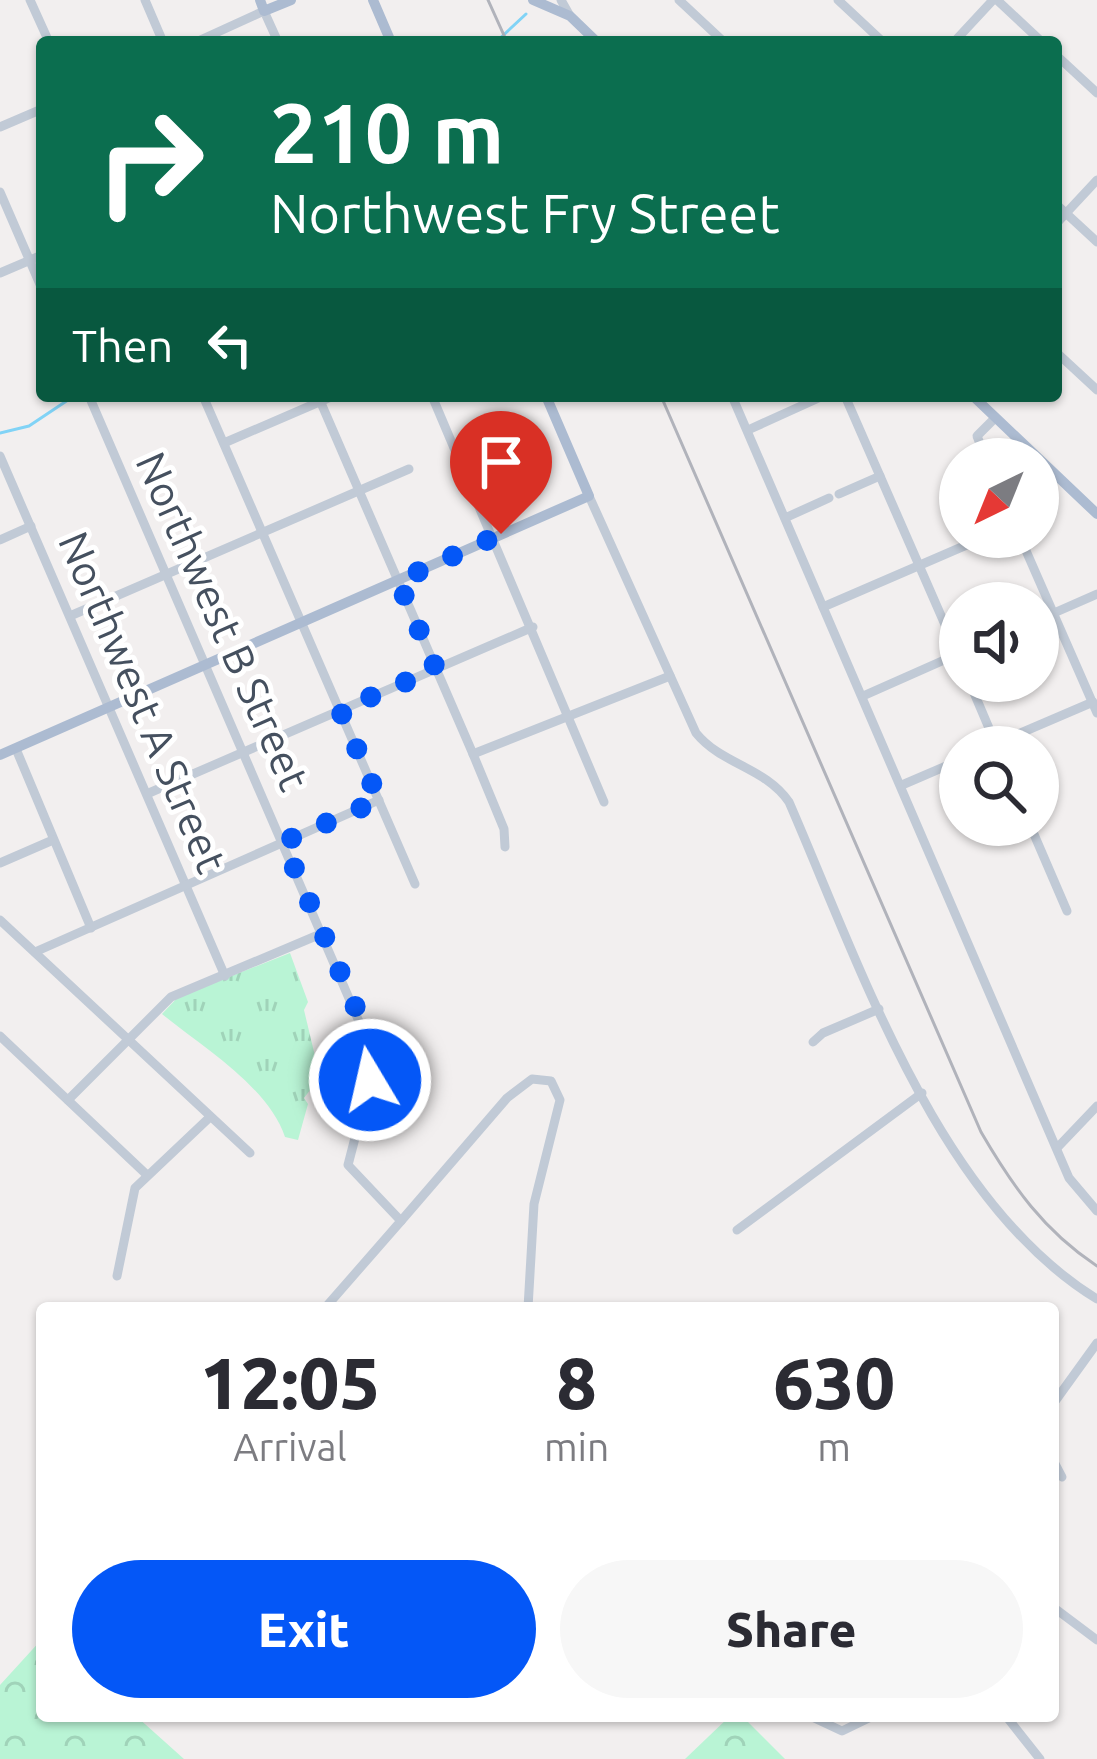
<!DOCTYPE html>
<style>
:root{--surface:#fff;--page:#f7f7f7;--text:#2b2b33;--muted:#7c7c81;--accent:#0457f7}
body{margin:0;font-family:Ubuntu,sans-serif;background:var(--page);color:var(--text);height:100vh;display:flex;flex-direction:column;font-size:45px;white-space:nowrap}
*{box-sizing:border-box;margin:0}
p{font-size:39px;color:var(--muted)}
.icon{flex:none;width:66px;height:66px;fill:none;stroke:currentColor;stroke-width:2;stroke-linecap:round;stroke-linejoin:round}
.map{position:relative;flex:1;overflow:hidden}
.details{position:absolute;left:36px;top:1302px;width:1023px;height:420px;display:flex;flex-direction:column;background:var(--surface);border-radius:12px;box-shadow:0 3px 9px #0004}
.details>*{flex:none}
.hud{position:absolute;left:36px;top:36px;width:1026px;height:366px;border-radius:12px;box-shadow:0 3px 9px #0004;background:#0b6e4f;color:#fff;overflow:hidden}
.needle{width:78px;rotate:223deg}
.fabs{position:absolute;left:939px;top:438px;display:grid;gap:24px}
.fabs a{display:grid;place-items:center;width:120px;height:120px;border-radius:50%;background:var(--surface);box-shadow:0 3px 9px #0004;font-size:60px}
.pin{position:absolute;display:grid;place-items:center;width:102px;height:102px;color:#fff;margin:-123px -51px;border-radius:50% 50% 50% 0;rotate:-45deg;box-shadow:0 0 12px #0007}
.pin .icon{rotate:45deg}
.me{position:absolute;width:132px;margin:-66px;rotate:351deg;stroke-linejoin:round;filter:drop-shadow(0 0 9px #0008)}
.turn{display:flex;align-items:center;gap:42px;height:252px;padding:0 36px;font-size:54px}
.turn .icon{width:156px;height:156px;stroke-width:2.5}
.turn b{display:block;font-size:84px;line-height:102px}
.then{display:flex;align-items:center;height:114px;padding:0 36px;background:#0003;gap:24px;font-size:45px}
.eta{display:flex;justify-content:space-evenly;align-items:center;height:204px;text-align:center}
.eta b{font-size:72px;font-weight:800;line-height:84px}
.primary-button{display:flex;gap:24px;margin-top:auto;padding:24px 36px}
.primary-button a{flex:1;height:138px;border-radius:72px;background:var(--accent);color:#fff;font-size:48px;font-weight:800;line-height:138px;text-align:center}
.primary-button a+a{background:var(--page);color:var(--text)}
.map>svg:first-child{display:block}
.forest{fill:url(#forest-crowns)}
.park{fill:url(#park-tufts)}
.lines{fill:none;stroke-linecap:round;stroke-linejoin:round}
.stream{stroke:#81d3f6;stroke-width:3}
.minor{stroke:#c1cad6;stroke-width:9}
.major{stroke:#acbbd1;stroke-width:10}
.rail{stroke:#b1b3bb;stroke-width:3}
.route{stroke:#0457f7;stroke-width:21;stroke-dasharray:0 37.8}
.labels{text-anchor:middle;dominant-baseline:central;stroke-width:10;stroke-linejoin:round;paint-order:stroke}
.street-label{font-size:42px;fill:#45505f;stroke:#fff}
</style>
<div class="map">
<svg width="1097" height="1759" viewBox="0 0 1097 1759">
<defs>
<pattern id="forest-crowns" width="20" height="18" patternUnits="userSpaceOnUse" patternTransform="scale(3)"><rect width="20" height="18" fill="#b9f4d5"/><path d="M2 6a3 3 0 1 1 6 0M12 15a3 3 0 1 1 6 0" fill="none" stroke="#a0d3b9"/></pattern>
<pattern id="park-tufts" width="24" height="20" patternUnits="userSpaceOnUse" patternTransform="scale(3)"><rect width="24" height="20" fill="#b9f4d5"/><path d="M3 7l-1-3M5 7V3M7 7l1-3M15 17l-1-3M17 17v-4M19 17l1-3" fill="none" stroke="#a0d3b9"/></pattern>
</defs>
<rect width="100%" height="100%" fill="#f2efef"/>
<g class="forest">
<path d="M42,1639v77h94l48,43h-184v-74z"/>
<path d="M730,1716h12l43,43h-100z"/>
</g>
<path class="park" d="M290,953l18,49 -4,8 16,67 -16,21 4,6 -10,36 -13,-3c-17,-51 -83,-90 -123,-123l16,-17z"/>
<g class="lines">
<g class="stream">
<path d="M496,42l30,-28"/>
<path d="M0,433l29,-7 45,-30"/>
</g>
<g class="minor">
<path d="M30,0l19,42"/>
<path d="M145,0l18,42"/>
<path d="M561,0l9,16"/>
<path d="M679,0l45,42"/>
<path d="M838,0l45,42"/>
<path d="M997,0l45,42"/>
<path d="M196,42l68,-31 14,31"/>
<path d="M954,42l39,-42"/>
<path d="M1056,55l41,38"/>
<path d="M0,127l42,-18"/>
<path d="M0,192l42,97"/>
<path d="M1056,204l41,38"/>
<path d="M1056,224l41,-44"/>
<path d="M0,273l42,-18"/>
<path d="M1056,352l41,38"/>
<path d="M89,396l278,644 3,40 -22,85 53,56 -76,87"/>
<path d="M203,396l212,488"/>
<path d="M318,396l155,358 31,75 1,18"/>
<path d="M432,396l172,406"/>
<path d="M732,396l337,782 28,33"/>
<path d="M845,396l115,263"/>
<path d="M748,430l75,-34"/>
<path d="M224,443l109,-47"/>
<path d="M0,456l225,520"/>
<path d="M986,459l-9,-23 18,-18"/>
<path d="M839,494l41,-18"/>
<path d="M589,496l107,237c26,32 69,34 93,69 71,163 149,400 308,497"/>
<path d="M785,518l44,-20"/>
<path d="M1020,537l77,176"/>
<path d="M0,540l31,-14"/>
<path d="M823,607l162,-70"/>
<path d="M70,616l339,-147"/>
<path d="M1038,620l59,-26"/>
<path d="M969,681l28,66"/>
<path d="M863,696l97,-43"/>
<path d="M988,747l105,-45"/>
<path d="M16,749l75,179"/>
<path d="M473,754l197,-78"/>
<path d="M902,785l58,-25"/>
<path d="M149,793l384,-166"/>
<path d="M1030,825l37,86"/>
<path d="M0,863l53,-23"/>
<path d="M0,920l250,233"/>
<path d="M35,952l344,-152"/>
<path d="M0,1036l147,139"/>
<path d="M813,1042l10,-9 56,-24"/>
<path d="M68,1100l103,-103 152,-64"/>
<path d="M1057,1148l40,-42"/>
<path d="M401,1221l106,-123 25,-19 19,2 9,19 -26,104 -6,104"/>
<path d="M737,1230l185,-137"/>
<path d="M117,1276l18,-88 75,-71"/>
<path d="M1053,1404l44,-61"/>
<path d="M1053,1460l9,17"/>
<path d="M1053,1607l44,33"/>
<path d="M810,1716l32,15 31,-15"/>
<path d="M1006,1716l34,43"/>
</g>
<g class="major">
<path d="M260,0l4,11 27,-11"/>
<path d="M373,0l18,42"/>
<path d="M533,0l37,16 27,26"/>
<path d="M973,396l124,118"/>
<path d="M0,755l589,-259 -43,-100"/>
</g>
<g class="rail">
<path d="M488,0l19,42"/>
<path d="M661,396l320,736c32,55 63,99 116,134"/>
</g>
</g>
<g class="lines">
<path class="route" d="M370,1080l-8,-58 -79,-180 96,-42 -39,-90 96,-41 -38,-88 103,-47"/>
</g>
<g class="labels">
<g class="street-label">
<text transform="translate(223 621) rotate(66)">Northwest B Street</text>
<text transform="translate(143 702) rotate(67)">Northwest A Street</text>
</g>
</g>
</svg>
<div class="fabs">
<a><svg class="needle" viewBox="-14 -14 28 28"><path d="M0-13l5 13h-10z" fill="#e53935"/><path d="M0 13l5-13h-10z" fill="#7c7c81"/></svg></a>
<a><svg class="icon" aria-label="sound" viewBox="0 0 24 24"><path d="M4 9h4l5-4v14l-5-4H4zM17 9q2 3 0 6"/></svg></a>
<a><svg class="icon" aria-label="search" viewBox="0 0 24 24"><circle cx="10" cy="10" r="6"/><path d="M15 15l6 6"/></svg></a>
</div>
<div class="pin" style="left:501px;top:534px;background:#d93025"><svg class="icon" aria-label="arrive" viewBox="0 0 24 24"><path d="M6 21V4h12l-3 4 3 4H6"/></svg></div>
<svg class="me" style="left:370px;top:1080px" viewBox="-20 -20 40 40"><circle r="17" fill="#0457f7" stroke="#fff" stroke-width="3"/><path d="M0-11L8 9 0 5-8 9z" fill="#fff"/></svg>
<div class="hud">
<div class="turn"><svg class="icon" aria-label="right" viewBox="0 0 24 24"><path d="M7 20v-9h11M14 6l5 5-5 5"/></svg><div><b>210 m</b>Northwest Fry Street</div></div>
<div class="then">Then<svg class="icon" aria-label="left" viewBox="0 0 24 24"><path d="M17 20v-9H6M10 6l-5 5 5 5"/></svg></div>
</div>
<section class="details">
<div class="eta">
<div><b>12:05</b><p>Arrival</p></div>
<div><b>8</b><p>min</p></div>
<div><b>630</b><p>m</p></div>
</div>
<div class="primary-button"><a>Exit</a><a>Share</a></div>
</section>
</div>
